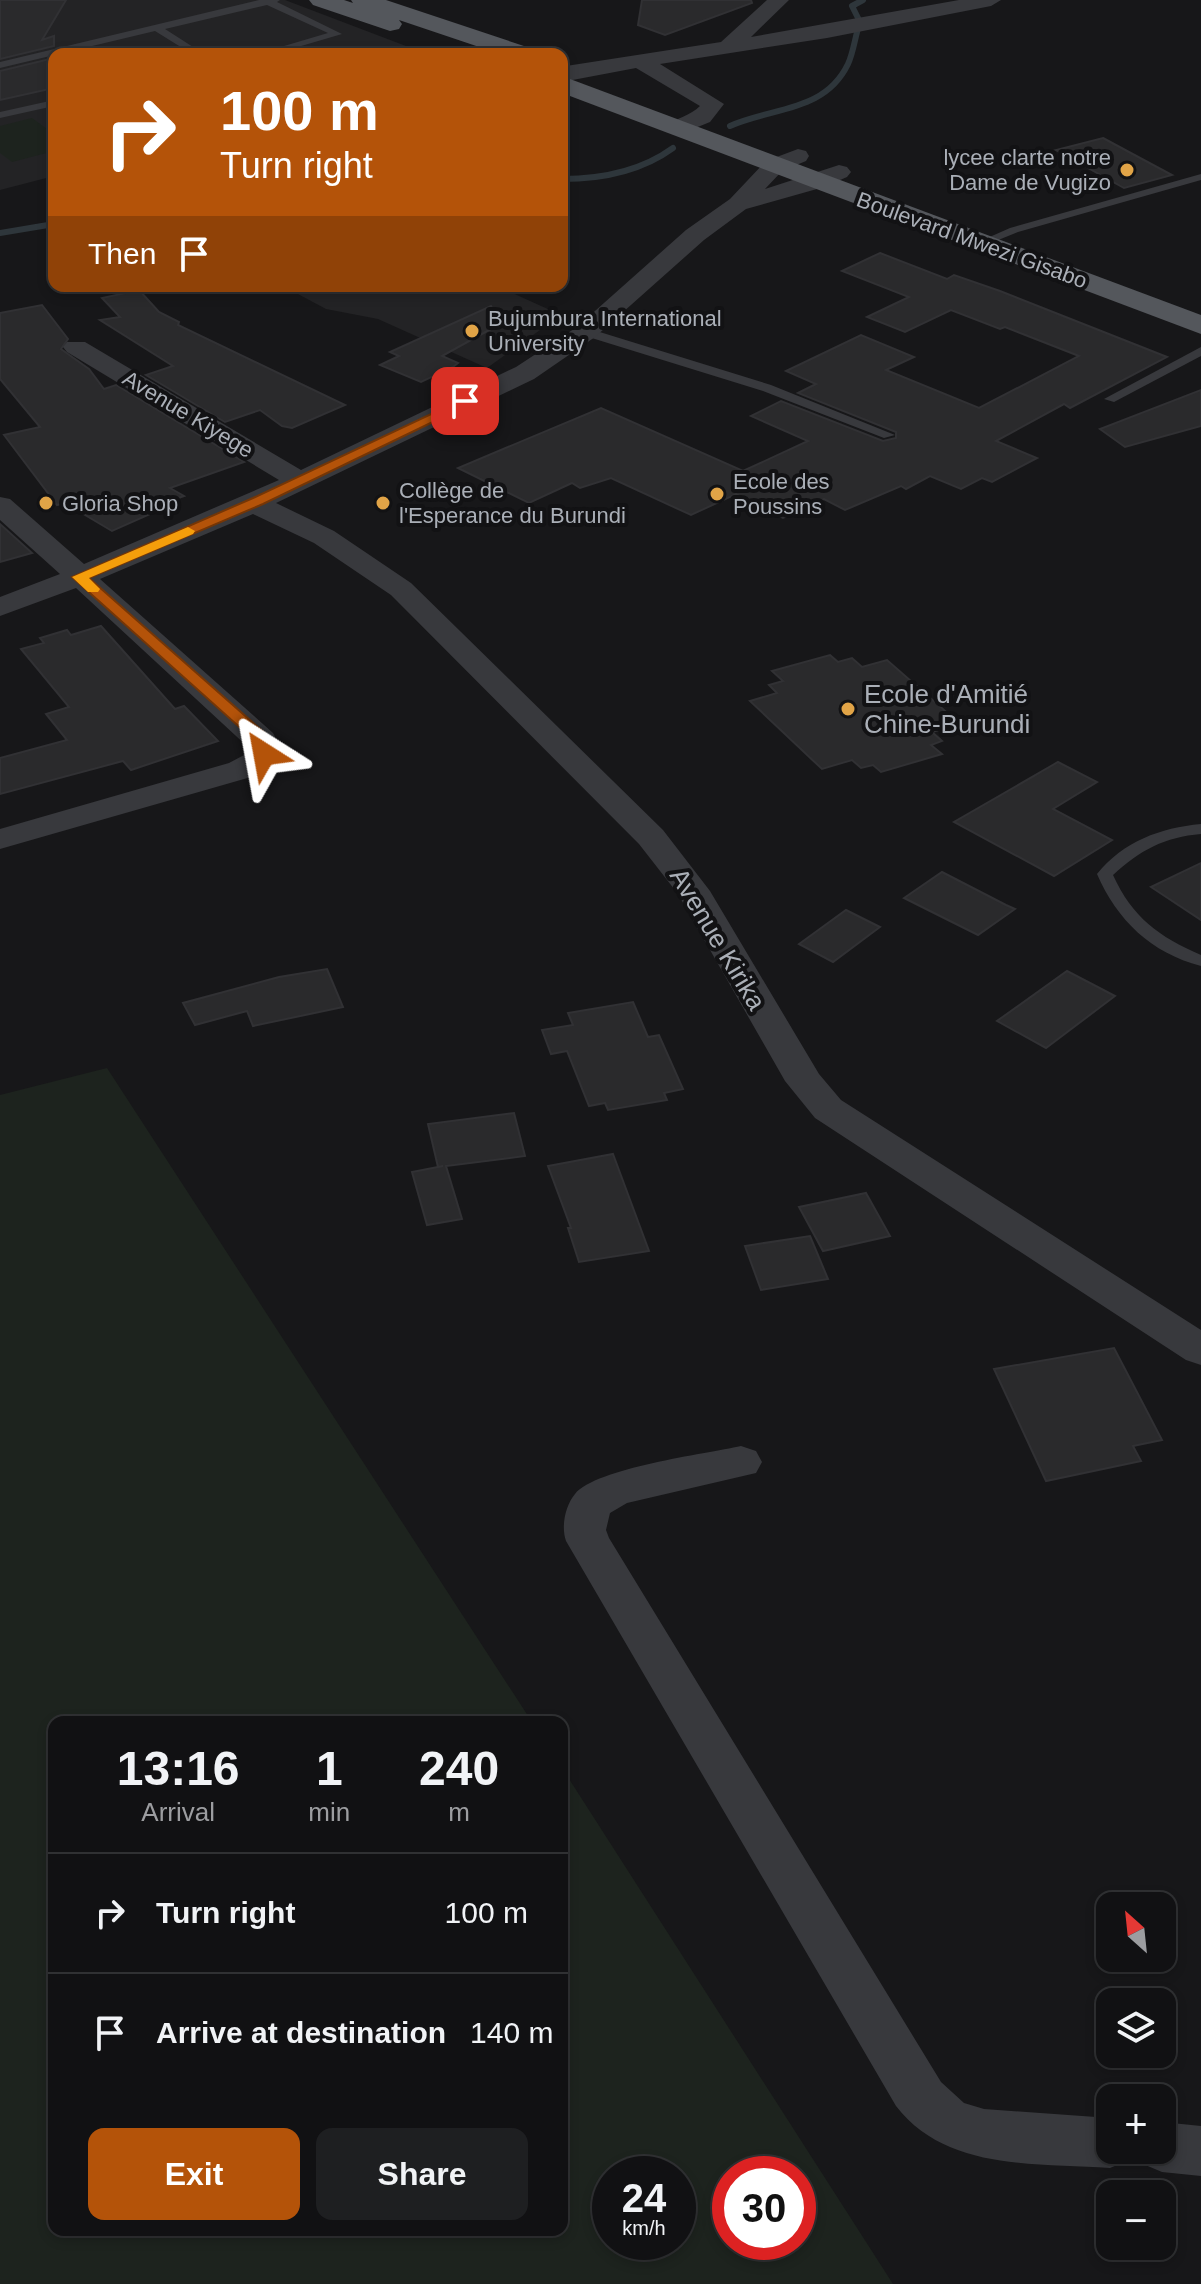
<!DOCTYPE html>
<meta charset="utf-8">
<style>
:root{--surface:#111113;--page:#1e1f21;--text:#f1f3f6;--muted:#9c9da0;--line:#303133;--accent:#b45309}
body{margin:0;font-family:Arial,sans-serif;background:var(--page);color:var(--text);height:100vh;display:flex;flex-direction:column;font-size:30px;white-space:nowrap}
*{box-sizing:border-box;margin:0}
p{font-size:26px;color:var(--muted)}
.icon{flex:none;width:44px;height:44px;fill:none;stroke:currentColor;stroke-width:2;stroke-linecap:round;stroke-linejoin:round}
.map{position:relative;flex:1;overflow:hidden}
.sheet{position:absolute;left:48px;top:1716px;width:520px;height:520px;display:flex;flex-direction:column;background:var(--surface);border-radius:16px;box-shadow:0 4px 12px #0003,0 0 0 2px var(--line)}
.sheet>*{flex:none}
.guide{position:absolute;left:48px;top:48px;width:520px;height:244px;border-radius:16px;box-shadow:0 4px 12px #0003,0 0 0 2px var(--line);background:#b45309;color:#fff;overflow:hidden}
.needle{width:52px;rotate:333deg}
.fabs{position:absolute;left:1096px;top:1892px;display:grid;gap:16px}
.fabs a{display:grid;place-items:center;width:80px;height:80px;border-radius:16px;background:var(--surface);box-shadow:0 4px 12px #0003,0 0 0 2px var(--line);font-size:40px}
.speed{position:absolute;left:592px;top:2156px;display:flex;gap:16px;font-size:40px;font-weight:700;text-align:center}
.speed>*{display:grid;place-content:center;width:104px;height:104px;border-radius:50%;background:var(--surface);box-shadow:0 4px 12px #0003,0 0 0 2px var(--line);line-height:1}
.speed small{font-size:20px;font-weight:400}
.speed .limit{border:12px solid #d22;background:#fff;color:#111}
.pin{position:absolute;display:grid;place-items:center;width:68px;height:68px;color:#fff;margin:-34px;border-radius:16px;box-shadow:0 4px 12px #0006}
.me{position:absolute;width:88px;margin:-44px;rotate:326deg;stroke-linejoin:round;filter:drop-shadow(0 0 6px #0008)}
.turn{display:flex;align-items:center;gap:28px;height:168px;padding:0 40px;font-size:36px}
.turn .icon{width:104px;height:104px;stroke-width:2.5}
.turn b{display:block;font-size:56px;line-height:68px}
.then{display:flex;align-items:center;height:76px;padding:0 40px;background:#0003;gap:16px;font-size:30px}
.eta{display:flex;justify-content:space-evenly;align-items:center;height:136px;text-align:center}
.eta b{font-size:48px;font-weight:600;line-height:56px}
.button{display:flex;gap:16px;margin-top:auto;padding:16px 40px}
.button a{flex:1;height:92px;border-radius:16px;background:var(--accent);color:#fff;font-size:32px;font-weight:600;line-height:92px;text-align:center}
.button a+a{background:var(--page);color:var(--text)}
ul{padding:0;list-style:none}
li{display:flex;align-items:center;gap:24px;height:120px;padding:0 40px;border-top:2px solid var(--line)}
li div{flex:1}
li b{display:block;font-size:30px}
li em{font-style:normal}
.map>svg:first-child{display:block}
.built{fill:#232325}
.green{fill:#1d231e;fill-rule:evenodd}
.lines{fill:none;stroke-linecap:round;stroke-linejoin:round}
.stream{stroke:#2e363b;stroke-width:6}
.building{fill:#2a2a2c;stroke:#313134;stroke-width:2}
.lane{fill:#38393d;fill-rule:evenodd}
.street{fill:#38393d;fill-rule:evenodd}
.primary{fill:#54575c;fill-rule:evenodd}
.route{fill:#b45309;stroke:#753606;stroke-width:2}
.slow{fill:#f59e0b}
.poi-dot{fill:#e1a447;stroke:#121214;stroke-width:3}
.labels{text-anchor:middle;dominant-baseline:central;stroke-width:8;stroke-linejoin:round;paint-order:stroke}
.far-poi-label{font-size:22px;fill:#aaafb7;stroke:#121214;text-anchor:start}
.far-street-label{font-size:22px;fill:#aaafb7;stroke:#121214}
.poi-label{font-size:26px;fill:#aaafb7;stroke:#121214;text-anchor:start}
.street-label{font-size:26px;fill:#aaafb7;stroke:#121214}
</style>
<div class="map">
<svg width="1201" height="2284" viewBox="0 0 1201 2284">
<rect width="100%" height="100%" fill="#171719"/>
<g class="built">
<path d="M0,0h285l142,54h-373v122l-54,14z"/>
<path d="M283,286h214l64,29 -74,53 -109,-49 -52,-10z"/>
</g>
<g class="green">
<path d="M32,118l22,16v17l-42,11 -12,-9v-27z"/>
<path d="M107,1068l425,654h-478v508h508v-462l331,516h-893v-1189zM610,2174h68v68h-68zM730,2174h68v68h-68z"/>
</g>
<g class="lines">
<g class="stream">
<path d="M730,126c43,-19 95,-14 118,-62 6,-13 7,-28 12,-42l-8,-16 11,-6"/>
<path d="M562,179c40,0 78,-7 111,-31"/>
<path d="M0,233l54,-9"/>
</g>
</g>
<g class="building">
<path d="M0,0h66l-24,40 12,-4v10l-54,13z"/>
<path d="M642,0h109l1,3 -87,32 -27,-10z"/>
<path d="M54,58v30l-54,12v-29z"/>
<path d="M1103,138l26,14 43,23 -48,13 -68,-38z"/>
<path d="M880,253l67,26 7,-4 46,16 167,66 -97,51 -6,-4 -68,37 41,17 -45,24 -10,-4 -21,11 -31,-13 -24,13 -5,-3 -56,24 -21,-11 -41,19 -47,-24 -45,21 -80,-37 -31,10 -8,-5 -43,20 -71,-35 143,-60 142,63 65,-30 -57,-25 30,-15 102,40 13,-3v-6l-98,-39 18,-9 -30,-13 75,-36 53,22 -28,13 93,38 100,-52 -74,-29 -5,2 -49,-19 -46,22 -38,-15 42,-20 -67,-26z"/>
<path d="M139,290l20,22 20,10 -1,3 167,80 -53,23 -10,-2 -22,-16 -35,12 -79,-47 27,-9 -73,-46 20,-3 -18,-19z"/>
<path d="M42,305l26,34 -7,10 28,20 15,20 12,-4 128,77 -74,26 14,8 -11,4 4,2 -65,29 -47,-28 -8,2 -53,-70 36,-8 -40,-48v-66z"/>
<path d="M491,306l9,18 -58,32 16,7 -5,4 -32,15 -41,-17 19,-9 -9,-4z"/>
<path d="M1201,390v36l-76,21 -25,-18z"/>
<path d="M0,524l32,29 -32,9z"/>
<path d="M101,626l74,83 9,-3 34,35 -87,29 -8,-9 -123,33v-36l67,-18 -21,-26 23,-7 -48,-58 23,-6 -4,-5 27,-8 4,5z"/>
<path d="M830,655l8,7 14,-4 10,9 25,-7 73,64 -28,8 10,9 -11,4 11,9 -61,18 -8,-7 -12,3 -9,-8 -30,9 -72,-68 27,-8 -8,-8 14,-4 -11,-10z"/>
<path d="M1058,762l39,20 -44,27 59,31 -58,36 -100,-54z"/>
<path d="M1201,863v57l-50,-33z"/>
<path d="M942,872l64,33 9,4 -37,26 -74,-37z"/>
<path d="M846,910l34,17 -47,35 -34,-18z"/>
<path d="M327,969l16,38 -90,19 -6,-15 -52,14 -12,-22 96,-26z"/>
<path d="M1067,971l48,25 -69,52 -49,-27z"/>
<path d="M633,1002l15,35 11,-2 24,54 -19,4 3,7 -59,10 -3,-7 -16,3 -22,-55 -16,3 -9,-24 31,-5 -5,-12z"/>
<path d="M514,1113l11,43 -79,10 16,53 -35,6 -15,-53 31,-6 -5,1 -10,-43z"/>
<path d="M613,1154l36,97 -70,11 -11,-34h3l-23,-62z"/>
<path d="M866,1193l24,43 -67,15 -24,-44z"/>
<path d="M810,1236l18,43 -67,11 -16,-44z"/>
<path d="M1114,1348l48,92 -29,6 8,15 -95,20 -52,-112z"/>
</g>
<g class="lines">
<g class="lane">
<path d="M259,0h21l-3,2 65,32 -68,20h-17l71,-21 -61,-28 -102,24 39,25h-12l-37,-23 -155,37v-6z"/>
<path d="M54,100v6l-54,12v-6z"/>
<path d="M1201,174v6l-183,52 -32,13 -10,-2 34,-15z"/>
<path d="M582,329h8l181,56 124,50 -11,3 -121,-47 -181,-56z"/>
<path d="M1201,347v9l-87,46 -10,-3z"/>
<path d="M1201,824v10c-36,3 -61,16 -88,41 19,42 46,62 88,80v11c-50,-13 -84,-46 -104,-92 27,-33 63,-46 104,-50z"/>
</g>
<g class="street">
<path d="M767,0h22l-38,37 208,-37h42l-10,6 -164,32 -167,26 64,40 -14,18 -32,13 -11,-7c8,-11 24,-12 33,-22l-64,-38 -74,14v-14l4,-2 155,-24z"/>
<path d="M798,149l8,2 3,5 -3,5 -24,10 -17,18 74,-24 8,2 4,5 -4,5 -23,10 -78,22 -42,31 -109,97 -61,42 -258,124 58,28 77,52 252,247 47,61 109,183 22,26 360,230v35l-15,-5 -371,-242 -30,-37 -107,-187 -39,-50 -248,-249 -77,-52 -61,-29 -153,65 173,154 8,15 -11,19 -19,10 -251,72v-20l229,-66 17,-9 3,-6 -173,-160 -76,28v-19l60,-23 -60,-54v-23l10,2 74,65 195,-84 -212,-128 -4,-5 4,-5h18l216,128 215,-103 61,-40 109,-97 44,-31 36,-38z"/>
<path d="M741,1446l15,5 6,11 -6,11 -129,30 -17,10 -4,17 3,8 332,544 23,21 20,6 126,9v32h24l-5,10 -19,8c-74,-5 -164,3 -214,-62l-330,-565c-5,-14 -1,-35 9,-47 21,-26 130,-40 166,-48z"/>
<path d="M1162,2122l39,4v50l-39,-4 -19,-8 -6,-14h25z"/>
</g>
<g class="primary">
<path d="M309,0h35l9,3 -2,-3h35l147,49 3,5h-36l-101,-34 3,4 -3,5 -9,2 -77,-26z"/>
<path d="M562,76l639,239v19l-639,-241z"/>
</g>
</g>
<path class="route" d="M465,398l5,1v5l-207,100 -174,74 179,158 4,18 -3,3h-10l-4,-16 -183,-164 181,-79z"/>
<path class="slow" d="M188,527l7,4 -2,3 -104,44 11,11 -2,3h-10l-16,-15z"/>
<g class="poi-dot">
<circle cx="1127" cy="170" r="8"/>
<circle cx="472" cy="331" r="8"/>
<circle cx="717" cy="494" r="8"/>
<circle cx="46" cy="503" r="8"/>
<circle cx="383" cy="503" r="8"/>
<circle cx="848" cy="709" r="8"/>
</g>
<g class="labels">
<g class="far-poi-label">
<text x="1111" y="157" text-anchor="end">lycee clarte notre<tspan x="1111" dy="25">Dame de Vugizo</tspan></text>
<text x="488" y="318">Bujumbura International<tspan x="488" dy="25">University</tspan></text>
<text x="733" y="481">Ecole des<tspan x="733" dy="25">Poussins</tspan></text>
<text x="399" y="490">Collège de<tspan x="399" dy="25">l'Esperance du Burundi</tspan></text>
<text x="62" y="503">Gloria Shop</text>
</g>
<g class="far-street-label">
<text transform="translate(972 240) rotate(20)">Boulevard Mwezi Gisabo</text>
<text transform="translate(188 414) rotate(31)">Avenue Kiyege</text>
</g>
<g class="poi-label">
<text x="864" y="694">Ecole d'Amitié<tspan x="864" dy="30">Chine-Burundi</tspan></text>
</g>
<g class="street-label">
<text transform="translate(718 939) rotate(59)">Avenue Kirika</text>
</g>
</g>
</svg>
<div class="fabs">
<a><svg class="needle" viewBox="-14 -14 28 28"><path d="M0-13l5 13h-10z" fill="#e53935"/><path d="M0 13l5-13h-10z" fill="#9c9da0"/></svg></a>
<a><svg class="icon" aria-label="layers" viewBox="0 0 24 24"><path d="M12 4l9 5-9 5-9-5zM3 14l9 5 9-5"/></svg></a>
<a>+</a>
<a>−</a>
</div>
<div class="speed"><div>24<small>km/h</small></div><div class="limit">30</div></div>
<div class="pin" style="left:465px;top:401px;background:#d93025"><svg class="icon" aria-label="arrive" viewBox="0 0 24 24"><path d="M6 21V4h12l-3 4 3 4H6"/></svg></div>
<svg class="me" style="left:264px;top:754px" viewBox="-20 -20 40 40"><path d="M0-17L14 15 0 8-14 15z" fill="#b45309" stroke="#fff" stroke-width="4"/></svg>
<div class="guide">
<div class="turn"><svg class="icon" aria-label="right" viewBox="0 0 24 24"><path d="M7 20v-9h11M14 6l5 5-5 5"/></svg><div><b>100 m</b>Turn right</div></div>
<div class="then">Then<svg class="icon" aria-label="arrive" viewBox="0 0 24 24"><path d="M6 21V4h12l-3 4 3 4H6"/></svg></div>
</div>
<section class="sheet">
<div class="eta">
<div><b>13:16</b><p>Arrival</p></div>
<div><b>1</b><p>min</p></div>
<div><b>240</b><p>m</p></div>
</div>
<ul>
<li><svg class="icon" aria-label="right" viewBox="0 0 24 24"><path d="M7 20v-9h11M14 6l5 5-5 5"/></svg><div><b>Turn right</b></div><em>100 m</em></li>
<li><svg class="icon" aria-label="arrive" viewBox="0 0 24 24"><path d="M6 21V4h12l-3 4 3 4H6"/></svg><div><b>Arrive at destination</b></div><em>140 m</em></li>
</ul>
<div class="button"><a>Exit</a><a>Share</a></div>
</section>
</div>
